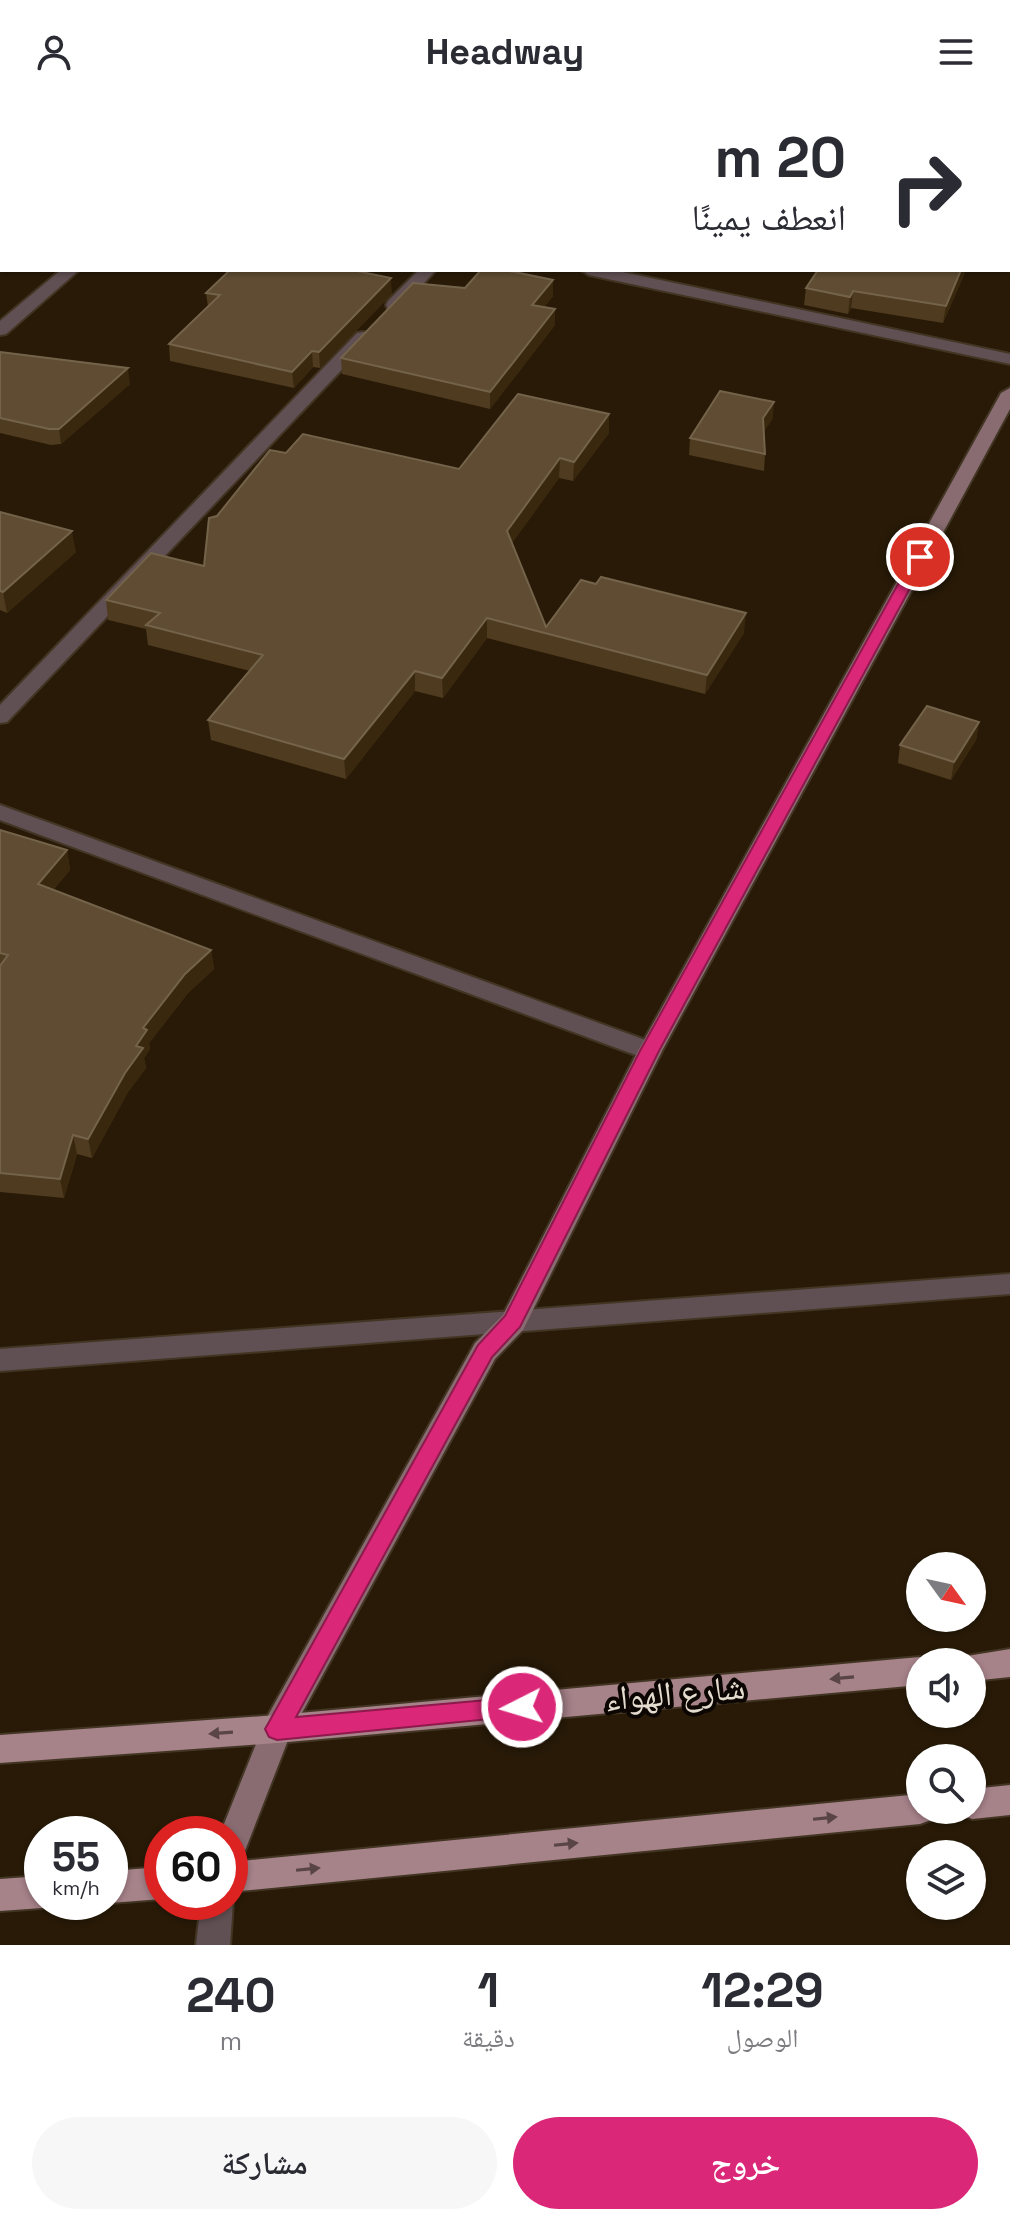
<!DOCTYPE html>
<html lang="ar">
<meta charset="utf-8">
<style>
:root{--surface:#fff;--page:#f7f7f7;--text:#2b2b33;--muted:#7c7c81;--accent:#db2777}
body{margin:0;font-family:"Space Grotesk","Noto Naskh Arabic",sans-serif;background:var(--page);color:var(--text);direction:rtl;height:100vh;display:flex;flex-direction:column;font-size:30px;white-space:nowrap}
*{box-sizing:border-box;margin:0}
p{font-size:26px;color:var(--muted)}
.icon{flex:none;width:44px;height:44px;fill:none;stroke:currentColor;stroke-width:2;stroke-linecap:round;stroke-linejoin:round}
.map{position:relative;height:1841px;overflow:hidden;direction:ltr}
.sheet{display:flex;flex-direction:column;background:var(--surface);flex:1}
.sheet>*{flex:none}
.top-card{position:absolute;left:0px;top:0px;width:1010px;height:168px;box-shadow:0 2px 6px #0004;direction:rtl;background:#fff;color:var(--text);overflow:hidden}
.needle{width:52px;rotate:123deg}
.tools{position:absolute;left:906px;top:1448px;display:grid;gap:16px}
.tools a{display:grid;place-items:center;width:80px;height:80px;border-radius:50%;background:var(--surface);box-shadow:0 2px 6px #0004;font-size:40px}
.speed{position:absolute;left:24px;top:1712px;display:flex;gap:16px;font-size:40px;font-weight:700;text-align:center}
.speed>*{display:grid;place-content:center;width:104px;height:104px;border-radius:50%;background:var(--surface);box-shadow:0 2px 6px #0004;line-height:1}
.speed small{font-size:20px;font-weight:400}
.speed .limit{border:12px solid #d22;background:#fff;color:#111}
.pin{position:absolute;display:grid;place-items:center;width:68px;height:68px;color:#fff;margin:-34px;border:4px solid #fff;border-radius:50%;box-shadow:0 2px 8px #0007}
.me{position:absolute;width:88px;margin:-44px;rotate:265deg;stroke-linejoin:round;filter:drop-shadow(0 0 6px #0008)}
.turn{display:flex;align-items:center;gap:28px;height:168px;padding:0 32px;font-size:36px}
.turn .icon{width:104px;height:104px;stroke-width:2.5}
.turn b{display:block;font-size:56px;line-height:68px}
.eta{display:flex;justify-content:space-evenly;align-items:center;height:136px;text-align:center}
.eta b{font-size:48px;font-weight:600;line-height:56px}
.primary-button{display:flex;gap:16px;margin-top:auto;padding:16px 32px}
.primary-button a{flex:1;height:92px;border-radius:48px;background:var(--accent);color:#fff;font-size:32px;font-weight:600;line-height:92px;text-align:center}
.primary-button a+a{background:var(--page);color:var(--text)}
header{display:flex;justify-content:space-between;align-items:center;height:104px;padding:0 32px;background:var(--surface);font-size:36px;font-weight:600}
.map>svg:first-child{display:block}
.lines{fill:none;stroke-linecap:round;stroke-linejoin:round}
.street-casing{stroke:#423523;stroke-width:4}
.secondary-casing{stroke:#423523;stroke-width:4}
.primary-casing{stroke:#423523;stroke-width:4}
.street{fill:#615053;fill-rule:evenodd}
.secondary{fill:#886c71;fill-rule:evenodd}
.primary{fill:#a68289;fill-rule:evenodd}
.wall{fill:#4f3b1f}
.shaded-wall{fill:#39270e}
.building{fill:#5f4c32;stroke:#74634b;stroke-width:2}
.oneway{fill:#594446}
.route{fill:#db2777;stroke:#8e194d;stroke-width:2}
.labels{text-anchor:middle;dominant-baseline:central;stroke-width:8;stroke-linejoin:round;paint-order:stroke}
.near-street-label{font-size:34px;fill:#e5dcd0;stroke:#0c0602}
</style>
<header><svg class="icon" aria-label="menu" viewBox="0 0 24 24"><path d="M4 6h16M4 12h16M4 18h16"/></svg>Headway<svg class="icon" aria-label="person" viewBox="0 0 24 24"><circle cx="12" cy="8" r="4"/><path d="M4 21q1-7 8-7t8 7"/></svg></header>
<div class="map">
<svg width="1010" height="1841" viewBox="0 0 1010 1841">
<rect width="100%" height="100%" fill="#281a07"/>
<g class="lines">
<defs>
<g id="street">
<path d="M61,166h18l-73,64 -6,1v-14z"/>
<path d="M419,166h17l-36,39h-12l-2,-4 2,-4z"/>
<path d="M581,166h32l397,84v10l-421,-89z"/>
<path d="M363,228l6,1 3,4 -3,4 -362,381 -7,1v-18l357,-372z"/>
<path d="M0,701l659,240 3,6 -3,6 -9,3 -9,-3 -641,-237z"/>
<path d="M1010,1170v20l-1010,77v-22z"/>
<path d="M230,1790l3,8 -3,43h-34l5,-43h29z"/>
</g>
<path id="secondary" d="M1010,284v21l-348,642 -139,279 -28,29 -205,376 -49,126 -11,4v-31h-10l46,-115 209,-376 28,-28 135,-264 363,-658z"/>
<g id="primary">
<path d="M1010,1545v28l-38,4v-19h-13l2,-5z"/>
<path d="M920,1553l11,5h-11v23l-643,58 -277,20v-28l277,-20z"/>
<path d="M1010,1681v30l-38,4 -11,-5 -2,-4h13v-21z"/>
<path d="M920,1690v16h15l-4,10 -11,4 -690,68v-30z"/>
<path d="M162,1763v32l-52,4 -1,-1 1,-31z"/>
<path d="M42,1772v26l12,1 -12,5 -42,3v-32z"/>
</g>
</defs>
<use href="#street" class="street-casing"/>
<use href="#secondary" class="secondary-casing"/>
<use href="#primary" class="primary-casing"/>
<use href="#street" class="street"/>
<use href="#secondary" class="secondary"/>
<use href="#primary" class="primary"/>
</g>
<g class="wall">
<path d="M0,0h130l-2,2h-126v19h-2z"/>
<path d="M196,0h373l-1,2h-363z"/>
<path d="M818,166h148l-23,53 -92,-15 -3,6 -44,-9 2,-17z"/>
<path d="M553,176v16l-9,11 11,2v16l-65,84 -148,-35 -1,-16 124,-70z"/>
<path d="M206,189l186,1 -72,74 -7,-1 -19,21 -124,-27 -1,-17 39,-37z"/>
<path d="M0,248l130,32 -69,60 -10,1 -51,-12z"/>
<path d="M773,314l-9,13 1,23 -1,17 -75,-16 1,-17z"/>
<path d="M609,329l-36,48 -14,-3 -47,65 34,84 198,6 -39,61 -218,-56 -44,60 -28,-7 -69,88 -135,-39 -3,-20 42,-49 -102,-26 -2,-16 -38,-9 -2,-20 98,-34 13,-50 69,-63 173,16z"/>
<path d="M0,408l76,40 -69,61 -7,-3z"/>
<path d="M979,618l-3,18 -25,40 -53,-17 2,-18z"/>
<path d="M0,726l67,20 3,20 -17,20 158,60 3,19 -26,24 -39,50 1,6 -6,9 2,10 -18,24 -36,66 -15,-4 -13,44 -64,-6z"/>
</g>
<g class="shaded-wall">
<path d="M82,0h12l1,2h-16z"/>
<path d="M117,0h13l-2,2h-11z"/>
<path d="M558,0h11l-1,2h-12z"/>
<path d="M1010,28v12l-2,4v-12z"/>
<path d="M2,128v22l-2,1v-22z"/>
<path d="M961,166h5l-23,53 3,-17z"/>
<path d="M391,174l1,16 -72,74 -1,-16z"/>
<path d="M553,176v16l-21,25v-16z"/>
<path d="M853,187l-2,17 -3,6 2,-17z"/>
<path d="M555,205v16l-65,84v-17z"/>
<path d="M312,247l1,16 -19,21 -2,-16z"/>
<path d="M128,264l2,16 -69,60 -2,-15z"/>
<path d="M774,298l-1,16 -11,16 1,-16z"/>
<path d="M609,310v19l-36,48 1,-19z"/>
<path d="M560,354l-1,20 -52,72v-19z"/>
<path d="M72,427l4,21 -69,61 -4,-21z"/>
<path d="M746,509l-2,20 -39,61 2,-19z"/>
<path d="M487,514v20l-44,60 -1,-20z"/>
<path d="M415,567v20l-69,88 -2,-20z"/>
<path d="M979,618l-3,18 -25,40 3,-18z"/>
<path d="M67,746l3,20 -29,33 -3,-19z"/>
<path d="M211,846l3,19 -26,24 -39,50 1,6 -6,9 2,10 -18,24 -36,66 -4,-19 48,-93 7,-18 42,-54z"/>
<path d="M73,1031l4,19 -13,44 -4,-19z"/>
</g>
<g class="building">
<path d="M0,0h82l-3,2h-77v5l-2,-1z"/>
<path d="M244,0h314l-2,2h-312z"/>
<path d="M933,0h77v28l-2,4v-30h-76z"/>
<path d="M0,38h2v90l-2,1z"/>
<path d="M230,166h122l39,8 -72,74 -7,-1 -20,21 -123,-28 51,-49 -14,-2z"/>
<path d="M481,166h24l48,10 -21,25 23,4 -65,83 -149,-34 72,-75 52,5z"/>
<path d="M818,166h143l-15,36 -93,-15 -3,6 -44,-9z"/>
<path d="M0,248l128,16 -69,61h-10l-49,-11z"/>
<path d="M720,287l54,11 -11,16 2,36 -75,-16z"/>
<path d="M518,290l91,20 -35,48 -14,-4 -53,73 39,96 35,-47 15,4 5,-7 145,36 -39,62 -220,-57 -45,60 -27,-7 -71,88 -136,-39 55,-65 -117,-30 14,-12 -54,-13 45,-47 53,13 5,-48 8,-2 53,-66 16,3 17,-19 156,35z"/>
<path d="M0,408l72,19 -69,61 -3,-1z"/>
<path d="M927,602l52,16 -25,40 -54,-17z"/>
<path d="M0,726l67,20 -29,34 173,66 -26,24 -42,54 4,2 -11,16 7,2 -18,25 -37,66 -15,-4 -13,44 -60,-6v-207l8,-11 -8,-2z"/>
</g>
<defs><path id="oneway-solid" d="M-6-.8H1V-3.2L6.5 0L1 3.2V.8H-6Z" transform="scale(2)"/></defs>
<g class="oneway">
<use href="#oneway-solid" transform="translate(842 1574) rotate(175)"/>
<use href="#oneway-solid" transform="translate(221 1629) rotate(176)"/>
<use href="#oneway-solid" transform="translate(825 1714) rotate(-6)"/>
<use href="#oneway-solid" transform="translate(566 1740) rotate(-6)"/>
<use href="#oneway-solid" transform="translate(308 1765) rotate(-6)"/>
</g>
<path class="route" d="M920,449l7,4 -268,494 -139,276 -28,30 -196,360 226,-20 8,3 4,7 -4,8 -253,25 -8,-3 -4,-8 4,-7 209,-377 27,-29 135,-265 273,-494z"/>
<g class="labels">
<g class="near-street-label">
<text transform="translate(675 1589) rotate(-5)">شارع الهواء</text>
</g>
</g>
</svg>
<div class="tools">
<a><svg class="needle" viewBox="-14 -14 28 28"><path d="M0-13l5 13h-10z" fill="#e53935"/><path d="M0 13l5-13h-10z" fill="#7c7c81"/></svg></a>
<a><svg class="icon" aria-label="sound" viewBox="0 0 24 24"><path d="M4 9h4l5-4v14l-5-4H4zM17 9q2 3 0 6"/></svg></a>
<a><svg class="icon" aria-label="search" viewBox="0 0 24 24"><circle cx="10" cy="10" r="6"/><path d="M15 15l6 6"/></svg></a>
<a><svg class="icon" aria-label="layers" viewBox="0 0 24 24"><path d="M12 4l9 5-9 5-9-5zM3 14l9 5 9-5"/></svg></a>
</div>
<div class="speed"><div>55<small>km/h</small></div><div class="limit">60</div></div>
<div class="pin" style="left:920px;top:453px;background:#d93025"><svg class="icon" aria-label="arrive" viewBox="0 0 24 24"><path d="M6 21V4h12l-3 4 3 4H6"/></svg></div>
<svg class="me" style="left:522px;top:1603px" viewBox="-20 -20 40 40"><circle r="17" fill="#db2777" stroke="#fff" stroke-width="3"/><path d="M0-11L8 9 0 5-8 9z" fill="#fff"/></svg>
<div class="top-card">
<div class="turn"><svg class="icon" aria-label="right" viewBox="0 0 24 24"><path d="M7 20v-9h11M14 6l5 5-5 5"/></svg><div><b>20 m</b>انعطف يمينًا</div></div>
</div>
</div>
<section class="sheet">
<div class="eta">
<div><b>12:29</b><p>الوصول</p></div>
<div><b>1</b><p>دقيقة</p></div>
<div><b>240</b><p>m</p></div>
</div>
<div class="primary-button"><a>خروج</a><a>مشاركة</a></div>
</section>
